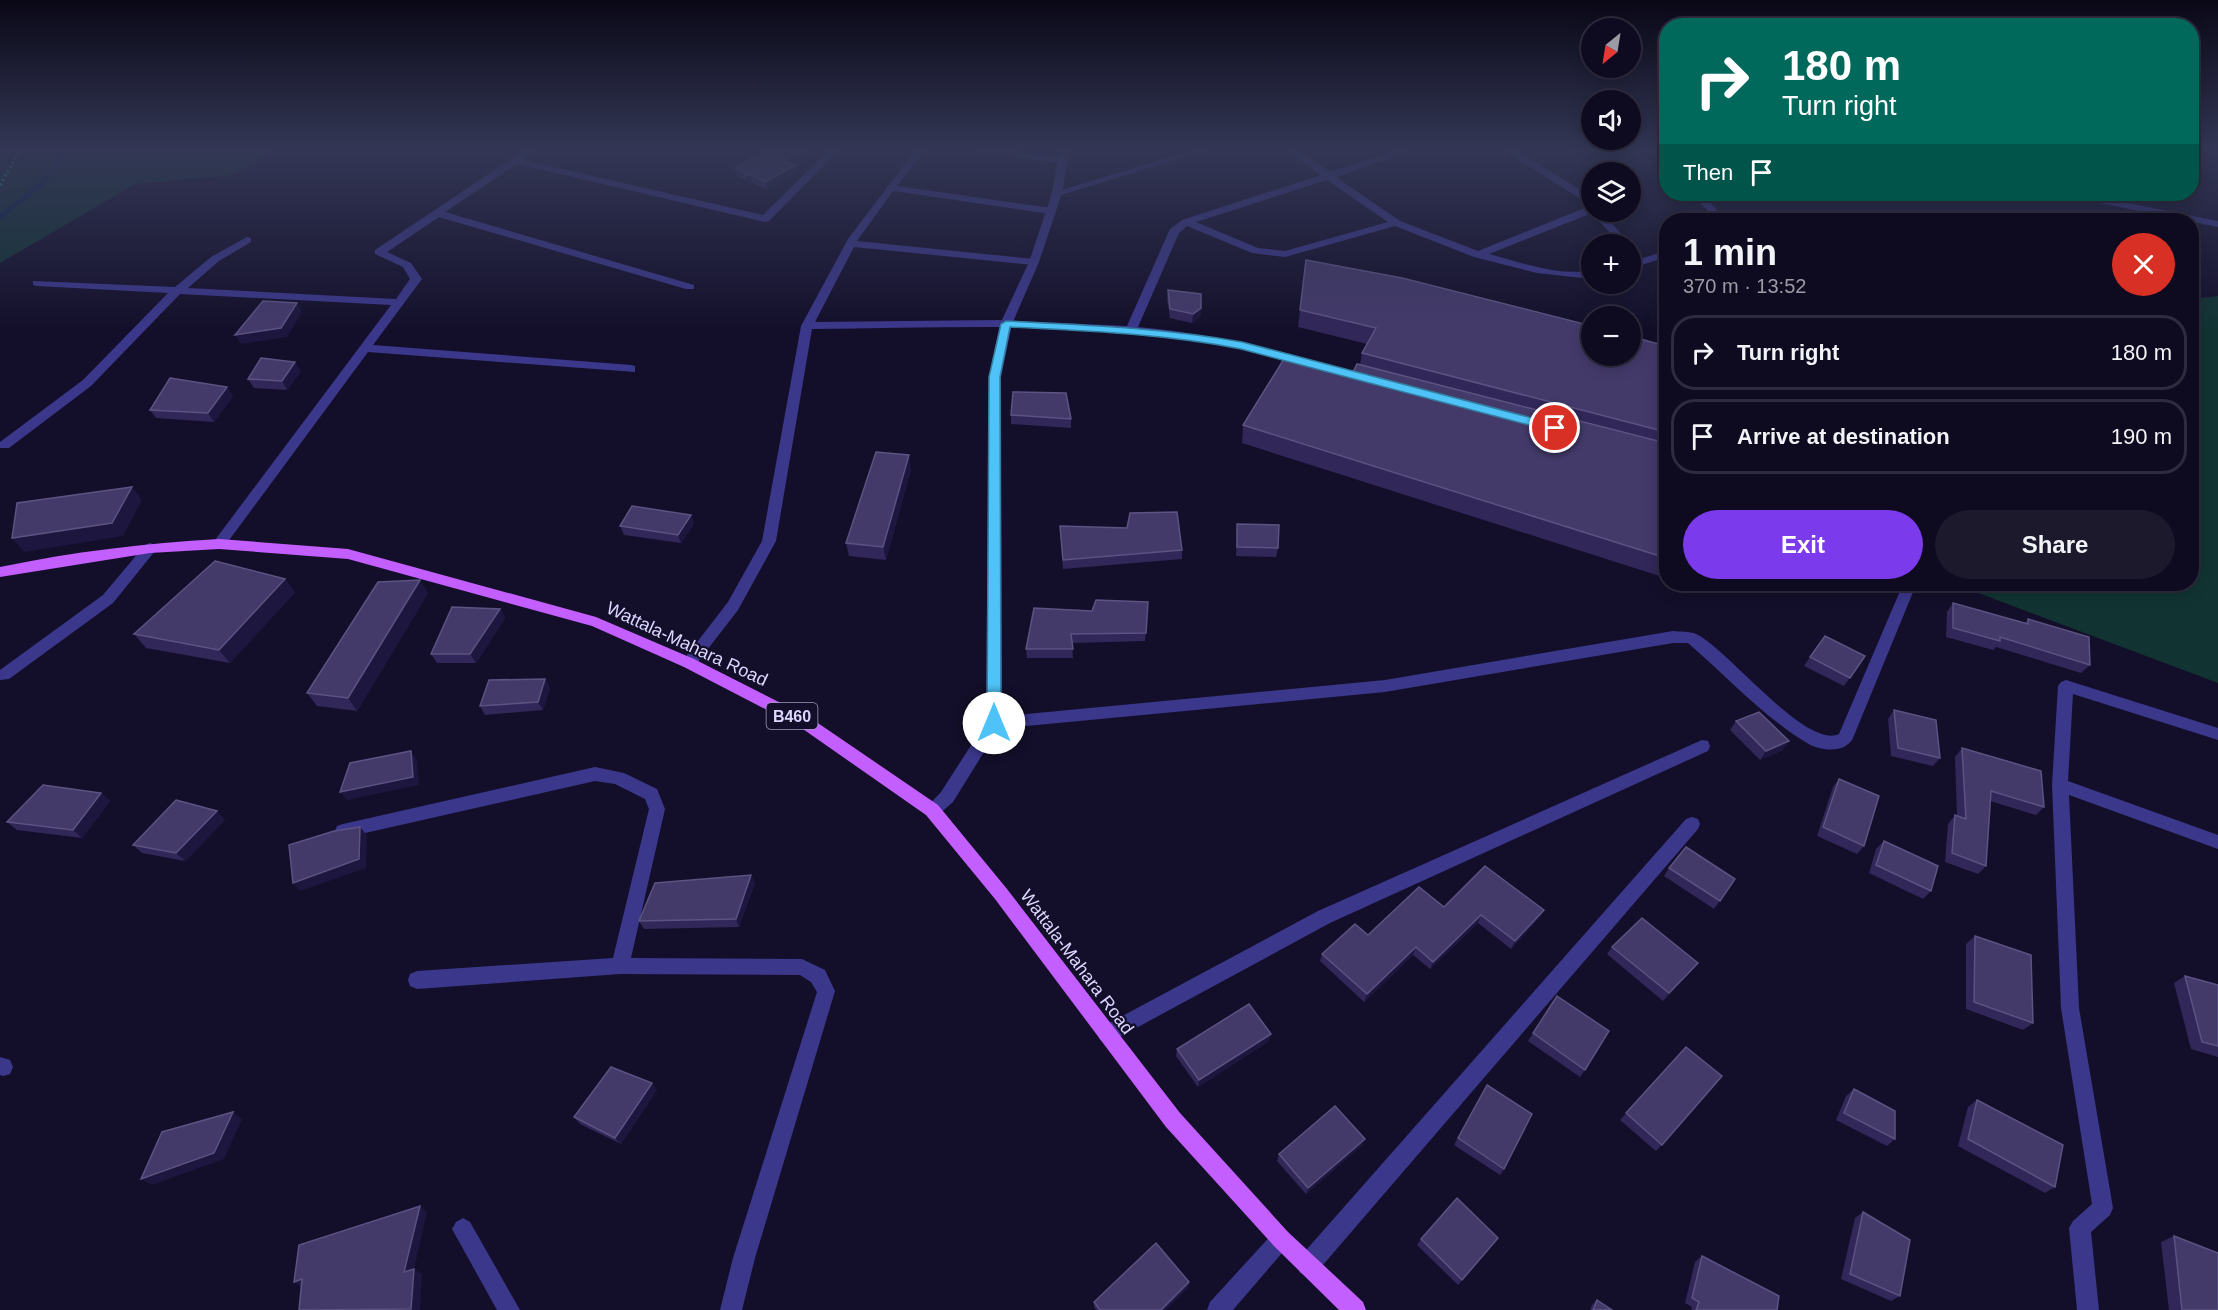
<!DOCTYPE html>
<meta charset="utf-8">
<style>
:root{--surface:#0e0b20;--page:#1c192d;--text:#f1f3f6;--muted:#9b9ba5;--line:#2e2b3e;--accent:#7c3aed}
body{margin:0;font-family:Arial,sans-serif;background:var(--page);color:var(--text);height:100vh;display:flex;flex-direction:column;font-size:22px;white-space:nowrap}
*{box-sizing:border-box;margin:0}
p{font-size:20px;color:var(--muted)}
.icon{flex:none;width:33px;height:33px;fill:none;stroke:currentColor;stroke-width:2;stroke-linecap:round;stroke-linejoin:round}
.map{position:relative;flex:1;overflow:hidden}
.drawer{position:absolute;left:1659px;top:213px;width:540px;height:378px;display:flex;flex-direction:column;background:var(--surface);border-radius:24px;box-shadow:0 3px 15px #0003,0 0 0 2px var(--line)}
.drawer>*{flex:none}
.banner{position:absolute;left:1659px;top:18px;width:540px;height:183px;border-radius:24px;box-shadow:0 3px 15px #0003,0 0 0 2px var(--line);background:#00695c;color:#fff;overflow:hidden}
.needle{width:39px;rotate:210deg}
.controls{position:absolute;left:1581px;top:18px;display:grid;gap:12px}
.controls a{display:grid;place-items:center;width:60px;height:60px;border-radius:50%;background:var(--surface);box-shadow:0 3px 15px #0003,0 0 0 2px var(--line);font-size:30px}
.pin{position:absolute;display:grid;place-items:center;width:51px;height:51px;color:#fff;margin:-26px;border:3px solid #fff;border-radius:50%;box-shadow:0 2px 6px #0007}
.me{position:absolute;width:66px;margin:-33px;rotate:0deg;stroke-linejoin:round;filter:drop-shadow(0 0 4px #0008)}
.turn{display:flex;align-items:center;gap:21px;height:126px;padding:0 24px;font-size:27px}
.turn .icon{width:78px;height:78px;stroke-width:2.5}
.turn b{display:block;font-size:42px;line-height:51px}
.then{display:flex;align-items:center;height:57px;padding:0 24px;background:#0003;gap:12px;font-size:22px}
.round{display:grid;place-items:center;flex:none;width:63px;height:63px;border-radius:32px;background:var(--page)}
.summary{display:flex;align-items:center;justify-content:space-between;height:102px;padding:0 24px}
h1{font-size:36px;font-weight:700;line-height:45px}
.cta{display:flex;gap:12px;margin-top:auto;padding:12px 24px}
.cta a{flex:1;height:69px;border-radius:36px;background:var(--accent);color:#fff;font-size:24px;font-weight:700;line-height:69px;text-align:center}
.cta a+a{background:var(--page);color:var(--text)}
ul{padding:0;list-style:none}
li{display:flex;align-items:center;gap:18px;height:75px;margin:0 12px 9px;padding:0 12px;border:3px solid var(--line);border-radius:24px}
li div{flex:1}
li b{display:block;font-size:22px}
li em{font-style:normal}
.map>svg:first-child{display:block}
.green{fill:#113433}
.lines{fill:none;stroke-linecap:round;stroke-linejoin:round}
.stream{stroke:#09224e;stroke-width:5}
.path{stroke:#29c2b9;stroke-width:3;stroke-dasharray:2 3;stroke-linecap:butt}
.minor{fill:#3b378b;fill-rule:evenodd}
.tertiary{fill:#3b378b;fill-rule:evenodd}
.primary{fill:#c35eff;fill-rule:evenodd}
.wall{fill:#312759}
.shaded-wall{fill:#1d163e}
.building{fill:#433a6a;stroke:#5b5382;stroke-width:1.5}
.route{fill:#4fc3f7;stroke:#337fa1;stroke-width:1.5}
.labels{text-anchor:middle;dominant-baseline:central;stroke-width:4.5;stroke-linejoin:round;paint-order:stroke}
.shield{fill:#130f2a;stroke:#a09bbf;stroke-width:1.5}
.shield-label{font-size:16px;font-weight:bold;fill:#dcd7ff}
.street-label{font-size:18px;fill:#dcd7ff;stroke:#130f2a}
</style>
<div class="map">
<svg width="2218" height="1310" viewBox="0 0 2218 1310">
<rect width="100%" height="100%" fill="#130f2a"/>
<g class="green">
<path d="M0,148h280l-46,27 -99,9 -135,79z"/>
<path d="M2218,296v387l-253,-95 -1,-4h228v-285z"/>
</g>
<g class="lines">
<path class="stream" d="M0,217c25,-20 53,-38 66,-69"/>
<path class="path" d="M0,185l21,-37"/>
<g class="minor">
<path d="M527,148h12l-16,12 240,55 68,-67h10l-72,73 -4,1 -248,-58 -72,48 249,73v4h-8l-247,-72 -52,35 24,11 11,16 -49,66 258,20 4,1v6l-267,-20 -144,195h-10l-2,-3 179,-239 -211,-11 -89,92 -82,62h-9v-6l83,-62 85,-87 -131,-7 -4,-1v-4l142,6 36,-30 36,-20 4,1v4l-32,19 -31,27 208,11 14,-20 -7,-12 -28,-13v-4z"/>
<path d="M917,148h10l-30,38 154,22 5,3 -5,3 -158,-23 -36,50 177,18 5,3 -5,3 -180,-18 -39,75 183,-2 129,6 43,-97 12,-9 139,-45 -37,-27h11l35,24 75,-24h15l-84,29 64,44 78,30 109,-44 -8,-9 -79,-50h12l75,46 5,5v13h10l28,32h-10l-28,-31 -103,41c31,8 70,23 103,16v6l-9,2 -46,-5 -63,-16 -79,-31 -110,31 -33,-4 -65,-27 -8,7 -41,94c58,5 114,18 170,32l2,3 -6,4c-34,-9 -67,-19 -102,-25 -128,-20 -260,-13 -390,-12l-36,212 -38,69 -44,57h-10l-3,-4 3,-4 44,-57 34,-61 39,-215 47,-87zM1327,180l61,42 -103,29 -27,-3 -62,-26z"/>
<path d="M970,148h25l68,10 5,3 -5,3 -88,-13z"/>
<path d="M1199,148h15l-153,47 -9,-2z"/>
<path d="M1651,148h10l5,6v9l-3,-1z"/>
<path d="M1692,194h10l24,26h-10z"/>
<path d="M1868,194h17l-5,3z"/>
<path d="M2065,194h18l135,27v6l-148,-30z"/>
<path d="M1666,251v6l-36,12v-7z"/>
<path d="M150,543l5,2 2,3 -2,3 -42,52 -104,76 -9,1v-10l103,-75 42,-50z"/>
<path d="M1903,584l13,1 -63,153c-8,16 -33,13 -46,5 -41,-24 -82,-68 -119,-100h-15l-288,49 -391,37 -6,-2 -2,-4 2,-4 6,-2 391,-37 288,-49c7,1 16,0 23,3 31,14 110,116 143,100z"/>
<path d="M2066,680l152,48v12l-145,-46 -5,87 150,54v14l-149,-54 10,213 34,200 -3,7 -19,17 8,78h-22l-8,-82 4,-7 19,-17 -31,-196 -9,-223 6,-99 3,-4z"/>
<path d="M1702,740l6,1 2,5 -2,5 -378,172 -216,117 -7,3 -7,-3 -3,-6 3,-6 218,-117z"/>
<path d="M595,767l29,6 33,16 8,20 -34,149 171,1 23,11 10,21 -80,267 -13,52h-22l13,-52 84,-266 -6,-10 -11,-7 -180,-1 -203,15 -7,-3 -2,-6 2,-6 7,-3 196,-13 36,-149 -4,-10 -30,-15 -20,-3 -252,57 -6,-2 -2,-5 2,-5 6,-2z"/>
<path d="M1692,817l6,2 2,5 -2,5 -382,444 -8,3 -8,-3 -3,-8 3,-8 386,-438z"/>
<path d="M0,1057l10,3 3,7 -3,7 -7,2 -3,-1z"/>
<path d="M463,1218l7,4 50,88h-23l-45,-81 4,-7z"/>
<path d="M1281,1228l7,4 4,7 -4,7 -55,64h-26l3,-8 64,-70z"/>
</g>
<path class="tertiary" d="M1060,148h10l-8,45 -23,69 -27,62 -11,53 1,346 -49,79 -15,13 -6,2 -6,-2 -2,-5 17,-18 45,-70 3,-345 11,-53 29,-62 23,-69z"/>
<path class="primary" d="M219,539l129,10 248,68 98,42 118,60 126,86 69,84 173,224 108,119 75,70 3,8h-27l-65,-64 -108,-119 -171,-228 -69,-84 -126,-88 -116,-60 -92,-41 -244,-67 -129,-10 -69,4 -150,24v-10c72,-15 145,-24 219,-28z"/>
</g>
<g class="wall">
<path d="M824,151l-30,13 4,9 -31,17 -15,-7 -5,1 -2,-4 -8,-4 -2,-8z"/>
<path d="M1306,260l360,86v232l-424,-135 1,-18 110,-53 7,-7 2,-12 5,-9 -69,-17z"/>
<path d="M1168,290l33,26 -9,7 -22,-5 -3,-19z"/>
<path d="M301,371l-14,19 -33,-2 -6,-9z"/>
<path d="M233,396l-19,26 -58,-4 -6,-8z"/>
<path d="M1011,415l60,4v9l-60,-4z"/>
<path d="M911,469l-25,91 -37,-4 -3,-13z"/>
<path d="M691,515l3,9 -13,19 -57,-8 -4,-9z"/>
<path d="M1237,524l41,24 -2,9 -40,-1z"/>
<path d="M1060,526l122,24v9l-119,10z"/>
<path d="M285,579l10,13 -65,71 -84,-15 -12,-14z"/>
<path d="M1683,584h19l-2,5z"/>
<path d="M428,593l-71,118 -40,-5 -10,-13z"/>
<path d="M1148,602l-3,39 -73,2 1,15h-46l-1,-9 66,-38z"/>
<path d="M1953,603l72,20 3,-4 62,46 -9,8 -85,-26 -3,3 -47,-13 1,-25z"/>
<path d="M500,609l5,9 -29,45h-39l-6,-9z"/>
<path d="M1865,656l-21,30 -40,-20 6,-9z"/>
<path d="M545,679l5,9 -7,22 -58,5 -5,-9z"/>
<path d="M1894,710l46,48 -7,8 -42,-10 -3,-37z"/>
<path d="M1736,721l47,29 -23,10 -30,-30z"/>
<path d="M1962,748l82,59 -8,8 -46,-14 -4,65 -8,8 -33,-12 3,-38 7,-9 2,1 -2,-59z"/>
<path d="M1839,779l25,67 -7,8 -40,-18 16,-49z"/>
<path d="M101,793l9,8 -28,37 -65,-8 -10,-8z"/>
<path d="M225,820l-40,41 -43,-8 -9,-8z"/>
<path d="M1884,841l47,50 -8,8 -54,-26 7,-24z"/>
<path d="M1669,868l66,11 -21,30 -50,-33z"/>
<path d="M755,883l-16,44 -95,2 -5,-8z"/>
<path d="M1444,907l95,11 -28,31 -33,-26 -48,46 -17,-14 -49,47 -44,-41 2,-7 46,-19z"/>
<path d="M1975,936l58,87 -10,7 -57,-21v-65z"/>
<path d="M1612,947l80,23 -29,31 -56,-47z"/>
<path d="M2185,976l33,9v72l-27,-8 -17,-66z"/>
<path d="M1557,996l28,74 -5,7 -52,-36z"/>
<path d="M1269,1041l-71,46 -22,-31 1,-7z"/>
<path d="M1686,1047l-24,98 -6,6 -36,-31z"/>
<path d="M1487,1085l17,84 -4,6 -46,-30z"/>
<path d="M1854,1089l41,50 -8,7 -51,-26 10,-24z"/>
<path d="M657,1090l-36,54 -41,-20 -6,-7z"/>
<path d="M1977,1100l78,87 -10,6 -87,-47 10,-39z"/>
<path d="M1362,1145l-56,49 -29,-33 2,-7z"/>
<path d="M1863,1212l37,84 -9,5 -50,-22 14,-61z"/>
<path d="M2174,1236l44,74h-49l-8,-68z"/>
<path d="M1498,1238l-40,47 -41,-40 4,-6z"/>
<path d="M1702,1256l75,54h-86l1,-3 -7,-4 10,-41z"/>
<path d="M1189,1282l-1,5 -23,23h-69l-2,-3v-5z"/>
<path d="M1597,1300l15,10h-22l2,-5z"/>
</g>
<g class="shaded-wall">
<path d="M811,148h13v3l-42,19 -2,-9z"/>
<path d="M796,165l2,8 -31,17 -2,-8z"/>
<path d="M750,174l2,9 -5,1 -2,-8z"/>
<path d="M297,303l5,9 -15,25 -46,7 -6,-9z"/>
<path d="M1201,308v8l-9,7 1,-9z"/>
<path d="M295,362l6,9 -14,19 -5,-9z"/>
<path d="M227,387l6,9 -19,26 -6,-9z"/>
<path d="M909,455l2,14 -25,91 -3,-13z"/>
<path d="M132,487l10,13 -19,36 -99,16 -12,-14z"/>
<path d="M691,515l3,9 -13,19 -3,-8z"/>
<path d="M285,579l10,13 -65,71 -11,-13z"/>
<path d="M420,580l8,13 -71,118 -9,-13z"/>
<path d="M500,609l5,9 -29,45 -6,-9z"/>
<path d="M545,679l5,9 -7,22 -5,-8z"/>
<path d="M1789,741l-6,9 -23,10 6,-9z"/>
<path d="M411,751l6,9 2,25 -72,15 -7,-8z"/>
<path d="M101,793l9,8 -28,37 -9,-8z"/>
<path d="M217,811l8,9 -40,41 -9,-8z"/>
<path d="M360,827l7,8 -1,33 -66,23 -7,-8z"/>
<path d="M751,875l4,8 -16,44 -3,-8z"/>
<path d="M1544,910l-5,8 -28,31 4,-8z"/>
<path d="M1481,915l-3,8 -48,46 3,-7z"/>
<path d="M1416,947l-3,8 -49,47 3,-8z"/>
<path d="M1698,963l-6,7 -29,31 6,-8z"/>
<path d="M1271,1034l-2,7 -71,46 1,-7z"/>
<path d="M652,1083l5,7 -36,54 -6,-6z"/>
<path d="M233,1112l9,7 -18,40 -72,26 -11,-6z"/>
<path d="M1365,1139l-3,6 -56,49 2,-6z"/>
<path d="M420,1206l7,6 -13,57 8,5 -2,36h-11l-5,-38z"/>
<path d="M302,1279l1,9 -9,-6z"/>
<path d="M1189,1282l-1,5 -23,23h-4z"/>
</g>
<g class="building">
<path d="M768,148h43l-31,13 16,4 -31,17 -15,-8 -5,2 -2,-5 -8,-3z"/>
<path d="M1306,260l96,18 190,48v30h38v-20l36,10v86l-304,-79 14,-25 -76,-18z"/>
<path d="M1168,290l33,4v14l-8,6 -23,-5z"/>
<path d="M263,301l34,2 -16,25 -46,7z"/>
<path d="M1287,354l66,18 4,-8 309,79v115l-423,-133z"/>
<path d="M261,358l34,4 -13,19 -34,-2z"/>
<path d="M170,378l57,9 -19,26 -58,-3z"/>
<path d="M1013,392l53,1 5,26 -60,-4z"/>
<path d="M876,452l33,3 -26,92 -37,-4z"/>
<path d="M132,487l-20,36 -100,15 5,-35z"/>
<path d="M632,506l59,9 -13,20 -58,-9z"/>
<path d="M1177,512l5,38 -119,10 -3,-34 67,2 3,-15z"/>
<path d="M1237,524l42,1 -1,23 -41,-1z"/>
<path d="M215,561l70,18 -66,71 -85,-16z"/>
<path d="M420,580l-72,118 -41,-5 71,-111z"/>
<path d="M1096,600l52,2 -2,31 -75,1 2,15h-47l8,-41 58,3z"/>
<path d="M1953,603l75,21v-5l61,18 1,28 -90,-28v4l-47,-13z"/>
<path d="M452,607l48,2 -30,45h-39z"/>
<path d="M1825,636l40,20 -15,22 -40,-21z"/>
<path d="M545,679l-7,23 -58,4 9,-26z"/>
<path d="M1894,710l42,10 4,38 -42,-10z"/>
<path d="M1759,712l30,29 -23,10 -30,-30z"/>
<path d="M1962,748l79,23 3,36 -53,-16 -5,75 -34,-13 3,-38 11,4z"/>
<path d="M411,751l2,26 -73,15 10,-29z"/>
<path d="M1839,779l40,17 -15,50 -41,-19z"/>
<path d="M43,785l58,8 -28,37 -66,-8z"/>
<path d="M176,800l41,11 -41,42 -43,-8z"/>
<path d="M360,827l-1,32 -66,24 -4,-38 45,-14z"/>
<path d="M1884,841l54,25 -7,25 -55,-26z"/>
<path d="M1686,847l49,32 -15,22 -51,-33z"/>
<path d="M1485,866l59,44 -29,31 -34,-26 -48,47 -17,-15 -49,47 -45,-40 33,-30 13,11 51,-48 25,20z"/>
<path d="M751,875l-15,44 -97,2 16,-38z"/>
<path d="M1642,918l56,45 -29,30 -57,-46z"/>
<path d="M1975,936l56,19 2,68 -59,-21z"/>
<path d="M2185,976l33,9v61l-16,-4z"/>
<path d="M1557,996l52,35 -24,39 -52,-37z"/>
<path d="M1249,1004l22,30 -72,46 -22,-31z"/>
<path d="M1686,1047l36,29 -60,69 -36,-32z"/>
<path d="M611,1067l41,16 -37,55 -41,-21z"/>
<path d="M1487,1085l45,29 -28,55 -46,-31z"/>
<path d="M1854,1089l41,22v28l-51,-26z"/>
<path d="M1977,1100l86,45 -8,42 -87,-48z"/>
<path d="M1335,1106l30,33 -57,49 -29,-34z"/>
<path d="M233,1112l-19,41 -73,26 21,-47z"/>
<path d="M1457,1198l41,40 -36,42 -41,-41z"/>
<path d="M420,1206l-16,66 10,-3 -3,40 -112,1 3,-31 -8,3 5,-37z"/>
<path d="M1863,1212l47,28 -10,56 -50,-22z"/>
<path d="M2174,1236l44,17v57h-36z"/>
<path d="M1156,1243l33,39 -28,28h-61l-6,-8z"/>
<path d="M1702,1256l77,40 -2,14h-81l3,-8 -7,-4z"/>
<path d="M1597,1300l15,10h-19z"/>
</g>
<linearGradient id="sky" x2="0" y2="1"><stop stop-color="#0a0817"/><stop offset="0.45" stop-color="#333755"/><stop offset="1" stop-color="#333755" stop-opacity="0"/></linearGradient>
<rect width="2218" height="331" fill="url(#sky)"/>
<path class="route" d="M1006,321c79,4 158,7 236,21l317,83 1,3 -5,4 -314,-83c-76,-15 -153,-18 -231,-22l-10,50 1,346 -2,4h-10l-2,-4 2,-346 12,-53z"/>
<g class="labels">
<rect class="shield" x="766.5" y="703" width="51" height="26" rx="4.5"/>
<g class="shield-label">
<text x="792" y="716">B460</text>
</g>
<g class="street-label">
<text transform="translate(687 644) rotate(25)">Wattala-Mahara Road</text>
<text transform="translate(1077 962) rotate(53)">Wattala-Mahara Road</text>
</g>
</g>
</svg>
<div class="controls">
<a><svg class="needle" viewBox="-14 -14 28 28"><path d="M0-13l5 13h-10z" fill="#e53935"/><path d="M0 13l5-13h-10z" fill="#9b9ba5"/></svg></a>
<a><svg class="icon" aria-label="sound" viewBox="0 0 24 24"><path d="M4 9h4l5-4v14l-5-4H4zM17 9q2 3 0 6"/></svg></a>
<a><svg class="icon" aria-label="layers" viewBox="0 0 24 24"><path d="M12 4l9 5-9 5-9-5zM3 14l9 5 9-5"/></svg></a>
<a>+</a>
<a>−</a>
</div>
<div class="pin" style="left:1555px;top:428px;background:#d93025"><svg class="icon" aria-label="arrive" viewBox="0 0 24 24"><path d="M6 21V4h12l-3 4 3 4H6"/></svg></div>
<svg class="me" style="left:994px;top:723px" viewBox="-20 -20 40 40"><circle r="19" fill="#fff"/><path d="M0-13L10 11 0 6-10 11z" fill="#4fc3f7"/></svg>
<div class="banner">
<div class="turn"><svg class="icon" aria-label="right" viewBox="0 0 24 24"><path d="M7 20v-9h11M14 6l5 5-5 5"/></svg><div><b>180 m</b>Turn right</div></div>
<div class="then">Then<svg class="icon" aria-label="arrive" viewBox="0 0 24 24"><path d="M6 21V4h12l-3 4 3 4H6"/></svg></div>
</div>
<section class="drawer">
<div class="summary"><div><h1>1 min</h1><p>370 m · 13:52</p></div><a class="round" style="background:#d93025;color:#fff"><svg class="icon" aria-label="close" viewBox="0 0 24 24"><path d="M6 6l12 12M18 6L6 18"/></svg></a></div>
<ul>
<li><svg class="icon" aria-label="right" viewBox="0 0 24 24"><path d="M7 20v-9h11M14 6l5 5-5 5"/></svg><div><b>Turn right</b></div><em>180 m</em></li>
<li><svg class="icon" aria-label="arrive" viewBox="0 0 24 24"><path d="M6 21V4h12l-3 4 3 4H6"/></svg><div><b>Arrive at destination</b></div><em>190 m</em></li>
</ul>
<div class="cta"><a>Exit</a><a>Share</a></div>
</section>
</div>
